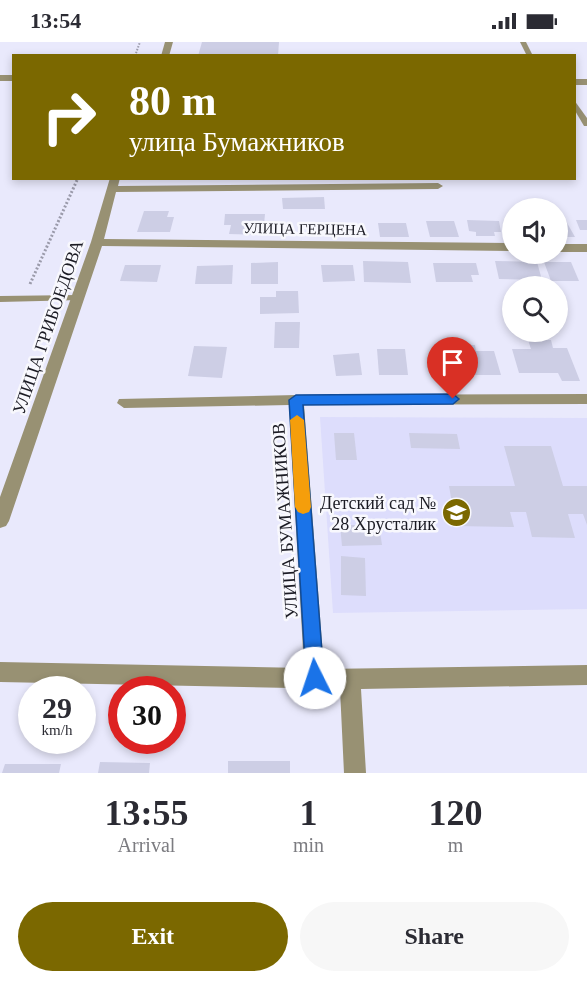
<!DOCTYPE html>
<meta charset="utf-8">
<style>
:root{--surface:#fff;--page:#f7f7f7;--text:#2b2b33;--muted:#7c7c81;--accent:#7b6800}
body{margin:0;font-family:Georgia,serif;background:var(--page);color:var(--text);height:100vh;display:flex;flex-direction:column;font-size:22px;white-space:nowrap}
*{box-sizing:border-box;margin:0}
p{font-size:20px;color:var(--muted)}
.icon{flex:none;width:33px;height:33px;fill:none;stroke:currentColor;stroke-width:2;stroke-linecap:round;stroke-linejoin:round}
.map{position:relative;height:731px;overflow:hidden}
.side{display:flex;flex-direction:column;background:var(--surface);flex:1}
.side>*{flex:none}
.top-card{position:absolute;left:12px;top:12px;width:564px;height:126px;border-radius:0px;box-shadow:0 3px 9px #0003;background:#7b6800;color:#fff;overflow:hidden}
.fabs{position:absolute;left:502px;top:156px;display:grid;gap:12px}
.fabs a{display:grid;place-items:center;width:66px;height:66px;border-radius:50%;background:var(--surface);box-shadow:0 3px 9px #0003;font-size:30px}
.speed{position:absolute;left:18px;top:634px;display:flex;gap:12px;font-size:30px;font-weight:700;text-align:center}
.speed>*{display:grid;place-content:center;width:78px;height:78px;border-radius:50%;background:var(--surface);box-shadow:0 3px 9px #0003;line-height:1}
.speed small{font-size:15px;font-weight:400}
.speed .limit{border:9px solid #d22;background:#fff;color:#111}
.pin{position:absolute;display:grid;place-items:center;width:51px;height:51px;color:#fff;margin:-62px -26px;border-radius:50% 50% 50% 0;rotate:-45deg;box-shadow:0 0 6px #0007}
.pin .icon{rotate:45deg}
.me{position:absolute;width:66px;margin:-33px;rotate:356deg;stroke-linejoin:round;filter:drop-shadow(0 0 4px #0008)}
.turn{display:flex;align-items:center;gap:21px;height:126px;padding:0 18px;font-size:27px}
.turn .icon{width:78px;height:78px;stroke-width:2.5}
.turn b{display:block;font-size:42px;line-height:51px}
.eta{display:flex;justify-content:space-evenly;align-items:center;height:102px;text-align:center}
.eta b{font-size:36px;font-weight:800;line-height:42px}
.button{display:flex;gap:12px;margin-top:auto;padding:12px 18px}
.button a{flex:1;height:69px;border-radius:36px;background:var(--accent);color:#fff;font-size:24px;font-weight:800;line-height:69px;text-align:center}
.button a+a{background:var(--page);color:var(--text)}
.status{display:flex;justify-content:space-between;align-items:center;height:42px;padding:0 30px;background:var(--surface);direction:ltr}
.status svg{height:16px;fill:currentColor}
.map>svg:first-child{display:block}
.built{fill:#ddddfc}
.building{fill:#cdcee5}
.lines{fill:none;stroke-linecap:round;stroke-linejoin:round}
.path-far1{stroke:#9b9bab;stroke-width:2;stroke-dasharray:1.5 1.5;stroke-linecap:butt}
.path{stroke:#9b9bab;stroke-width:3;stroke-dasharray:2 2;stroke-linecap:butt}
.service{fill:#989173;fill-rule:evenodd}
.minor{fill:#989173;fill-rule:evenodd}
.route{fill:#1a73e8;stroke:#114b97;stroke-width:1.5}
.slow{fill:#f59e0b}
.labels{text-anchor:middle;dominant-baseline:central;stroke-width:5;stroke-linejoin:round;paint-order:stroke}
.far-street-label{font-size:15px;fill:#1b1b24;stroke:#f8f8fd}
.street-label{font-size:18px;fill:#1b1b24;stroke:#f8f8fd}
.poi-label{font-size:18px;fill:#1b1b24;stroke:#f8f8fd;text-anchor:end}
</style>
<div class="status"><b>13:54</b><svg viewBox="0 0 49 12"><path d="M0 12V9h3v3zM5 12V6h3v6zM10 12V3h3v9zM15 12V0h3v12zM26 1h20v11H26zM47 4h2v5h-2z"/></svg></div>
<div class="map">
<svg width="587" height="731" viewBox="0 0 587 731">
<rect width="100%" height="100%" fill="#e9e9fc"/>
<path class="built" d="M320,375l267,1v191l-254,4z"/>
<g class="building">
<path d="M202,0h77l-1,14h-80z"/>
<path d="M324,155l1,12h-42l-1,-11z"/>
<path d="M144,169h25l-2,6h7l-4,15h-33z"/>
<path d="M225,172h40l-2,21 -34,-1 2,-9h-7z"/>
<path d="M467,178l32,1 2,11h-7l1,4h-19v-4l-7,-1z"/>
<path d="M576,178h11v10h-7z"/>
<path d="M426,179h28l5,16h-29z"/>
<path d="M558,179h8l9,16h-17z"/>
<path d="M378,181h28l3,14h-29z"/>
<path d="M363,219l45,1 3,21 -47,-1z"/>
<path d="M495,219l42,1 5,18 -43,-1z"/>
<path d="M278,220v22h-27v-21z"/>
<path d="M544,220h27l8,19h-28z"/>
<path d="M433,221h43l3,12h-8l2,7h-37z"/>
<path d="M125,223h36l-4,17 -37,-1z"/>
<path d="M233,223l-1,19h-37l2,-18z"/>
<path d="M321,223h32l2,16 -32,1z"/>
<path d="M276,249h22l1,22 -39,1v-17h16z"/>
<path d="M275,280h25l-1,26h-25z"/>
<path d="M528,298h23l2,8h14l13,33h-18l-4,-8h-39l-7,-24h19z"/>
<path d="M458,303h17l1,6h18l7,24h-37z"/>
<path d="M194,304l33,1 -5,31 -34,-2z"/>
<path d="M377,307h28l3,26h-29z"/>
<path d="M359,311l3,22 -26,1 -3,-21z"/>
<path d="M334,391h20l3,27h-21z"/>
<path d="M409,391l48,1 3,15 -49,-1z"/>
<path d="M504,404h47l12,40h24v39l-4,-11h-15l7,24 -43,-1 -6,-25h-16l4,15 -58,-1 -7,-40h66z"/>
<path d="M340,483h39l3,20 -40,1z"/>
<path d="M341,514l24,2 1,38 -25,-1z"/>
<rect x="228" y="719" width="62" height="12"/>
<path d="M100,720l50,1 -1,10h-51z"/>
<path d="M5,722h56l-2,9h-57z"/>
</g>
<g class="lines">
<path class="path-far1" d="M135,14l5,-14"/>
<path class="path" d="M30,242l48,-106"/>
<g class="service">
<path d="M520,0h6l7,14h-6z"/>
<path d="M574,58l13,18v8h-3l-10,-17z"/>
<path d="M77,253l5,3 -1,2 -81,2v-6z"/>
</g>
<g class="minor">
<path d="M165,0h8l-4,14h-8z"/>
<rect x="0" y="33" width="14" height="6"/>
<rect x="574" y="37" width="13" height="6"/>
<path d="M110,136h10l-2,8 320,-3 5,3 -5,3 -322,3 -12,47 409,4v8l-411,-5 -93,275 -3,5 -6,2v-31l91,-255z"/>
<rect x="558" y="202" width="29" height="8"/>
<path d="M587,352v10l-283,1 20,264 263,-4v20l-226,4 5,84h-22l-4,-84 -340,-7v-20l304,6 -15,-263 -165,3 -7,-5 2,-4 177,-4z"/>
</g>
</g>
<path class="route" d="M453,352l6,5 -6,5 -150,1 21,273 -2,7 -7,2 -7,-2 -2,-7 -17,-278 7,-5z"/>
<path class="slow" d="M297,373l7,5 7,87 -2,5 -6,2 -5,-2 -3,-5 -5,-87z"/>
<defs>
<symbol id="school-disc" viewBox="-11 -11 22 22"><circle r="9.5" fill="#7b6800" stroke="#f8f8fd"/><path d="M0-5L7-2L0 1L-7-2ZM-4 1L0 2.5L4 1V4Q0 6-4 4Z" fill="#fff"/></symbol>
</defs>
<g fill-rule="evenodd">
<use href="#school-disc" x="440" y="454" width="33" height="33"/>
</g>
<g class="labels">
<g class="far-street-label">
<text transform="translate(305 187) rotate(1)">УЛИЦА ГЕРЦЕНА</text>
</g>
<g class="street-label">
<text transform="translate(48 285) rotate(-71)">УЛИЦА ГРИБОЕДОВА</text>
<text transform="translate(285 479) rotate(-94)">УЛИЦА БУМАЖНИКОВ</text>
</g>
<g class="poi-label">
<text x="436" y="461">Детский сад №<tspan x="436" dy="21">28 Хрусталик</tspan></text>
</g>
</g>
</svg>
<div class="fabs">
<a><svg class="icon" aria-label="sound" viewBox="0 0 24 24"><path d="M4 9h4l5-4v14l-5-4H4zM17 9q2 3 0 6"/></svg></a>
<a><svg class="icon" aria-label="search" viewBox="0 0 24 24"><circle cx="10" cy="10" r="6"/><path d="M15 15l6 6"/></svg></a>
</div>
<div class="speed"><div>29<small>km/h</small></div><div class="limit">30</div></div>
<div class="pin" style="left:453px;top:357px;background:#d93025"><svg class="icon" aria-label="arrive" viewBox="0 0 24 24"><path d="M6 21V4h12l-3 4 3 4H6"/></svg></div>
<svg class="me" style="left:315px;top:636px" viewBox="-20 -20 40 40"><circle r="19" fill="#fff"/><path d="M0-13L10 11 0 6-10 11z" fill="#1a73e8"/></svg>
<div class="top-card">
<div class="turn"><svg class="icon" aria-label="right" viewBox="0 0 24 24"><path d="M7 20v-9h11M14 6l5 5-5 5"/></svg><div><b>80 m</b>улица Бумажников</div></div>
</div>
</div>
<section class="side">
<div class="eta">
<div><b>13:55</b><p>Arrival</p></div>
<div><b>1</b><p>min</p></div>
<div><b>120</b><p>m</p></div>
</div>
<div class="button"><a>Exit</a><a>Share</a></div>
</section>
